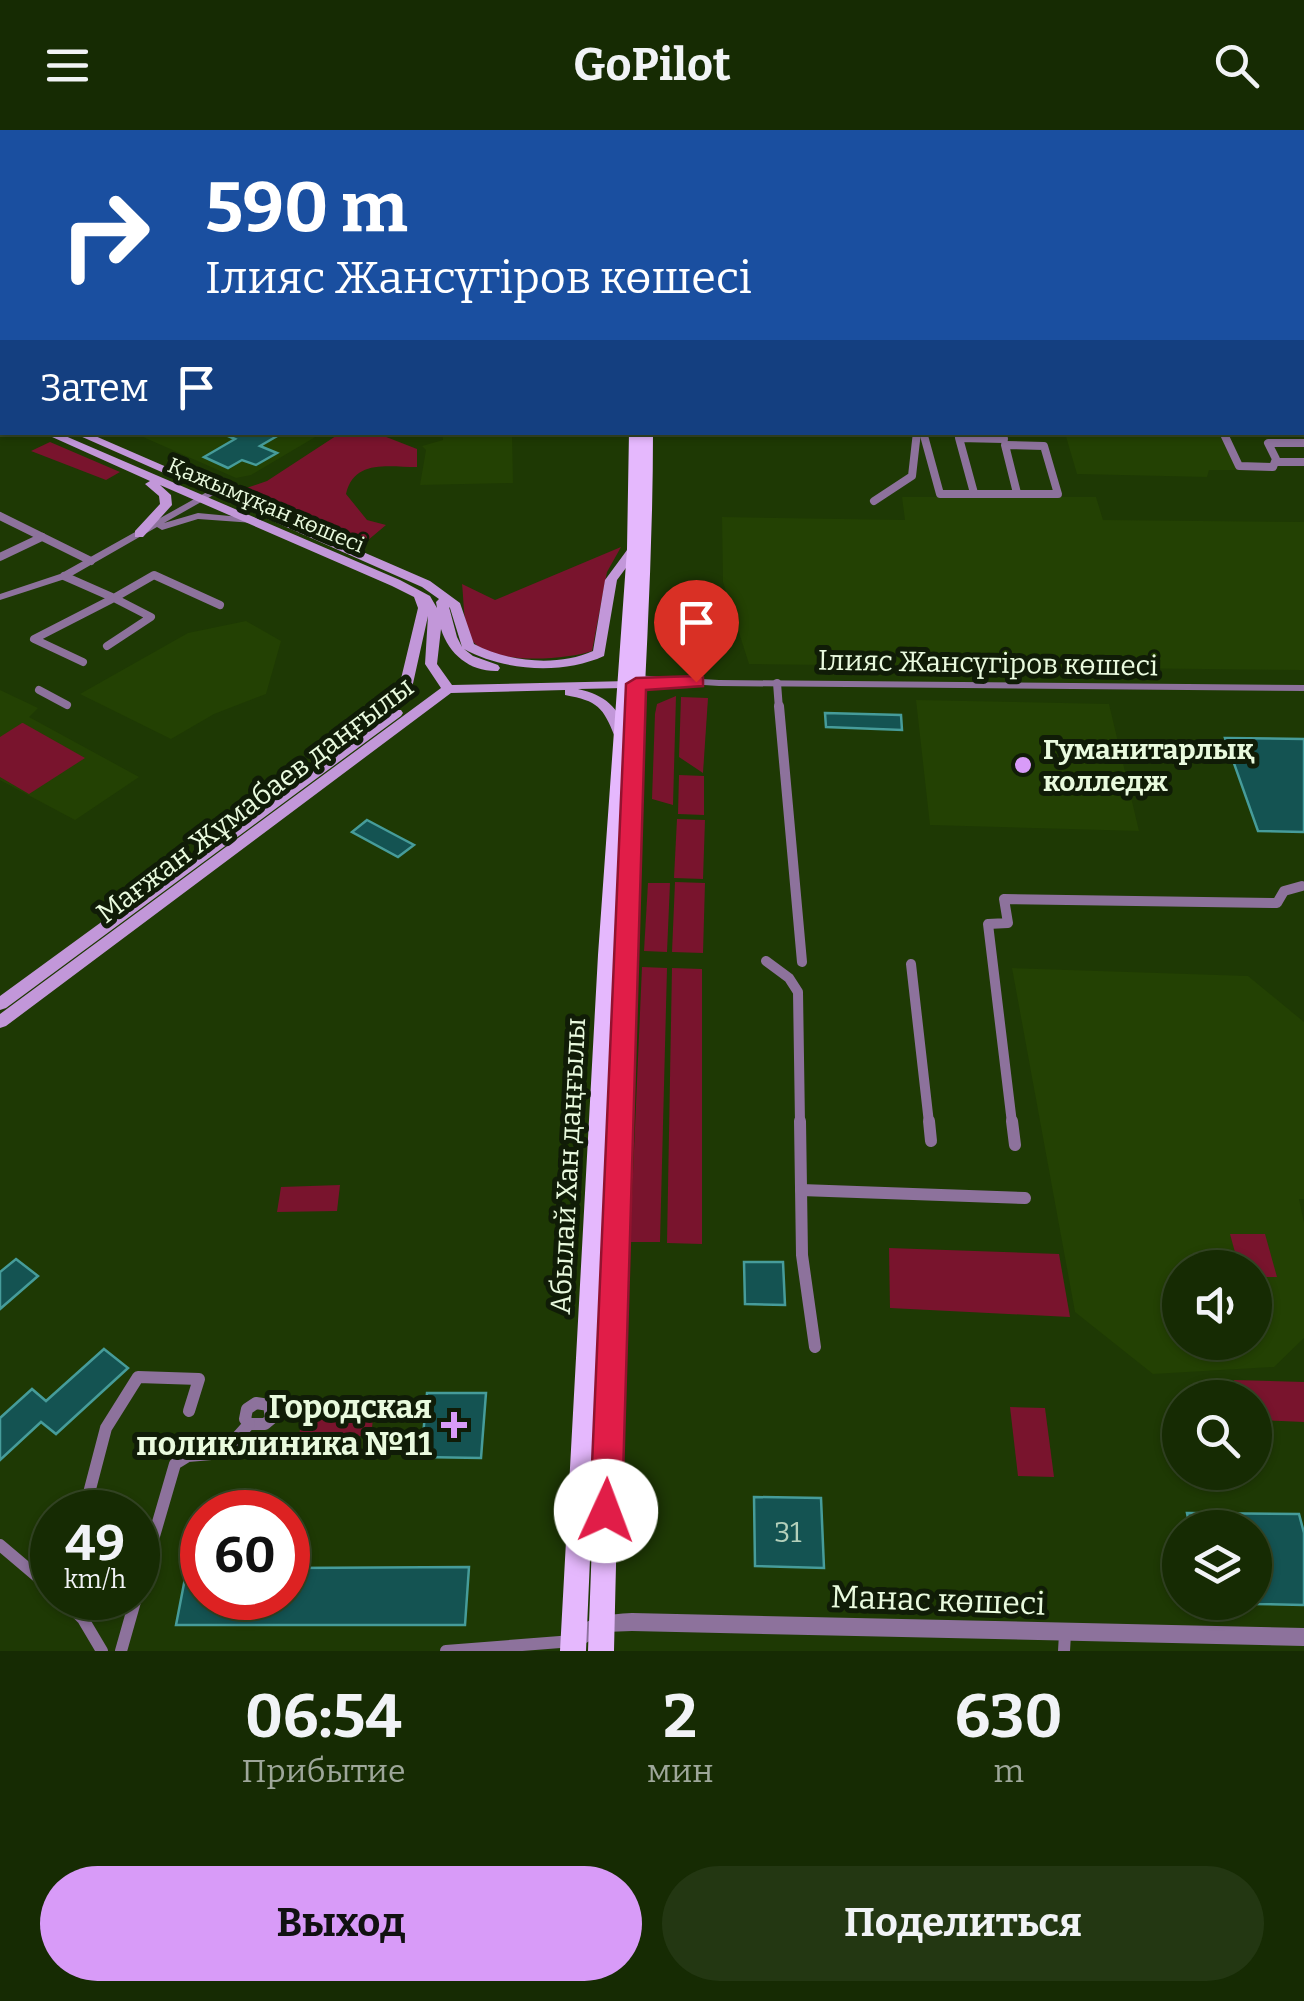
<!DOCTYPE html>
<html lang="ru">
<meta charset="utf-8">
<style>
:root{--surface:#162b03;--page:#233712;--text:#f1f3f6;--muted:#9ea79a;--line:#354725;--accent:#d89bf8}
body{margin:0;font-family:Bitter,serif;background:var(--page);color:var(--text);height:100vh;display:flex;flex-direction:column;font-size:38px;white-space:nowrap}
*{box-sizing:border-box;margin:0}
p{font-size:32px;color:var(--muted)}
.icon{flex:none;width:55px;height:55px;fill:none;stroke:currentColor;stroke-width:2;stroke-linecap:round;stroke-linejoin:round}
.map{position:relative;height:1521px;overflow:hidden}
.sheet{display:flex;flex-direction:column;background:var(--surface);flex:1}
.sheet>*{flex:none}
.top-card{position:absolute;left:0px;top:0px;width:1305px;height:305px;box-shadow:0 2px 8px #0004,0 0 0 2px var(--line);background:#1a4fa0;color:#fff;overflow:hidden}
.controls{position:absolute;left:1162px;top:1120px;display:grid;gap:20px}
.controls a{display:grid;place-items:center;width:110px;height:110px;border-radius:50%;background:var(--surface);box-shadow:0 2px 8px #0004,0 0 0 2px var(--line);font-size:50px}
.speed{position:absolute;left:30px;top:1360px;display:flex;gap:20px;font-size:50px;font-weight:700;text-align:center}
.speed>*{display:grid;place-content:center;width:130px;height:130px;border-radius:50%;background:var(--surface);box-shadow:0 2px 8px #0004,0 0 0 2px var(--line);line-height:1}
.speed small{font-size:25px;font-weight:400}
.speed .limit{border:15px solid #d22;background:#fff;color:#111}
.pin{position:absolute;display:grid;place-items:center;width:85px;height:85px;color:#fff;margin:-102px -42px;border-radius:50% 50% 50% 0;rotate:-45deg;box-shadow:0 0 10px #0007}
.pin .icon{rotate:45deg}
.me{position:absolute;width:110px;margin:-55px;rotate:2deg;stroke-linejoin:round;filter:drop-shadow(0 0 8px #0008)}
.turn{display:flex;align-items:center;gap:35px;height:210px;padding:0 40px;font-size:45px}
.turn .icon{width:130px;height:130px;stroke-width:2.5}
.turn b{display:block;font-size:70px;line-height:85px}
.then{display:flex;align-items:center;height:95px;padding:0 40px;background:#0003;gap:20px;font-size:38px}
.eta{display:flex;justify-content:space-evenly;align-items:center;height:170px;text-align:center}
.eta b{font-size:60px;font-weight:700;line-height:70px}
.button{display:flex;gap:20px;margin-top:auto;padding:20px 40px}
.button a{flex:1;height:115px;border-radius:60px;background:var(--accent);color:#111;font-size:40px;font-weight:700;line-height:115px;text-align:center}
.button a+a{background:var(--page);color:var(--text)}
header{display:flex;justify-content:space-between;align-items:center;height:130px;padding:0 40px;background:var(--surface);font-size:45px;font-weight:700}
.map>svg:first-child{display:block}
.built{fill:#234103;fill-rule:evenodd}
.green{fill:#79142d}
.building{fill:#145352;stroke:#469c9a;stroke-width:2.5}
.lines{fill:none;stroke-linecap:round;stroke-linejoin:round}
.minor-far2{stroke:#8d729c;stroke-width:8}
.minor-far1{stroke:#8d729c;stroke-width:10}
.minor{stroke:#8d729c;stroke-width:12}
.tertiary{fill:#8d729c;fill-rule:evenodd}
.secondary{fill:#c297d9;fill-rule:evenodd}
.primary{fill:#e5b8fd;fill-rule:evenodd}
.route{fill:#e11d48;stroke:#92132f;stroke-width:2.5}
.poi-dot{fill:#d89bf8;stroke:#101c07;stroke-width:4}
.labels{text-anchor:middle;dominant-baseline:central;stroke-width:10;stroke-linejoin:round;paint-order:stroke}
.far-street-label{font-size:22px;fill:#e9fade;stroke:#101c07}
.street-label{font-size:28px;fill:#e9fade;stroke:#101c07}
.poi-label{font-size:28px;font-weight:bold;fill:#e9fade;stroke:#101c07;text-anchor:start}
.near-number-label{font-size:28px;fill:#b4d0bb}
.near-poi-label{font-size:32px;font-weight:bold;fill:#e9fade;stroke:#101c07;text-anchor:end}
.near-street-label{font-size:32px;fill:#e9fade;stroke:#101c07}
</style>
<header><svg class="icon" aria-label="menu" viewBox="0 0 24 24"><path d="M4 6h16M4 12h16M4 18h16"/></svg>GoPilot<svg class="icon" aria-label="search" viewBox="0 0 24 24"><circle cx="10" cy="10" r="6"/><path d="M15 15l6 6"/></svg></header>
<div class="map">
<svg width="1304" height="1521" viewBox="0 0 1304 1521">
<rect width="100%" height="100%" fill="#1e3904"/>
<g class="built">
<path d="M134,303h188l-71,42 -15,3z"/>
<path d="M442,303h70l1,50 -93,2 6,-35 -4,-4 21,-6z"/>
<path d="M1065,303h157l15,37h-28l-2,7 -130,-3z"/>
<path d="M902,367h194l7,23 201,2v148l-555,-6 -26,-82 -1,-65 183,3z"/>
<path d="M246,491l35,20 -15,53 -52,20 -43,25 -91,-45 108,-61z"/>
<path d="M0,560l38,18 -9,9 110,60 -64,43 -75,-40z"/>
<path d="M916,570l193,4 30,127 -209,-6z"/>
<path d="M1012,838l236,8 56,46v177h-5l5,24v115l-30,29 -121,7 -78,-62zM1180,1138h75v74h-75z"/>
</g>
<g class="green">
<path d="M342,302l34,1 41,16v18c-29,0 -63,-8 -71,27l21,26 19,5 -25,21 -129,-53 35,-12z"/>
<path d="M50,312l70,30 -14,8 -75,-29z"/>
<path d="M621,417l-14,25 -15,79c-26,9 -104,15 -121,-12 -8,-14 -7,-39 -9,-55l33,16z"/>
<path d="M676,566l-3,109 -21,-6 3,-85 2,-10z"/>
<path d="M681,567l27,1 -5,75 -24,-16z"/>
<path d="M22,593h1l62,35 -56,36 -29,-17v-40z"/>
<path d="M679,645l25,1v39l-26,-1z"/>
<path d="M677,689l28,1 -2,59 -29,-1z"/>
<path d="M675,752l30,1 -2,70 -31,-1z"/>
<path d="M648,753h22l-3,69 -23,-1z"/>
<path d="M642,837l25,1 -7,274h-30z"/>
<path d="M672,838l30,1v275l-35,-1z"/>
<path d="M340,1055l-3,26 -60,1 4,-25z"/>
<path d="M1230,1104h35l12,43h-22v-9l-16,-1z"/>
<path d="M889,1118l170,6 11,63 -180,-9z"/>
<path d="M1234,1250l70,2v40l-49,-2v-22l-17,-1z"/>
<path d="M375,1272l-4,34h-72l5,-33z"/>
<path d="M1010,1277l35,1 9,69 -36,-1z"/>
</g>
<g class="building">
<path d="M219,302h65l-24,14 17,7 -21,12 -14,-5 -14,8 -24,-11 31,-18z"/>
<path d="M825,583l76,2 1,15 -76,-3z"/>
<path d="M1225,608l79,1v93l-46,-1z"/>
<path d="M367,690l32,17 15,8 -16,12 -46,-25z"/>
<path d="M16,1129l22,17 -38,33v-37z"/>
<path d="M744,1132h39l2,43 -40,-1z"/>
<path d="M104,1219l24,19 -72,66 -15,-12 -41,38v-42l32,-29 14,12z"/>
<path d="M427,1263h59l-5,65 -60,-1z"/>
<path d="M754,1367l67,1 3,70 -69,-2z"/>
<path d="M1187,1383l112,1 5,19v72l-49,-1v-76h-65z"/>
<path d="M469,1437l-4,58h-289l11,-57h15v30h86v-30z"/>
</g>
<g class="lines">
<g class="minor-far2">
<path d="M923,302l17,62h118l-14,-48 -39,-1 12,48"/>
<path d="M1223,302l16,34 34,1 3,-8 -8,-16h36"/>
<path d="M1277,332h27"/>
<path d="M974,363l-15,-55 45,1"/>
<path d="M874,371l38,-25 5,-44"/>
<path d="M0,386l91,45"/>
<path d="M0,427l42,-20"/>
<path d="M64,446l50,22 40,-23 66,30"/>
<path d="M83,532l-49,-23 80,-41 37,19 -44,29"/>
<path d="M777,553l2,26"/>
<path d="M39,560l28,15"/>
</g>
<g class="minor-far1">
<path d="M779,576l23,256"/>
<path d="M766,831l23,17 9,14 2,131"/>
<path d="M911,834l18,159"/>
<path d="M1012,993l-24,-199 20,-1 -4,-24 273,4 7,-12 18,-5"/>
</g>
<g class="minor">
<path d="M800,991l2,134 13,92"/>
<path d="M929,991l2,20"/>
<path d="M1012,991l3,24"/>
<path d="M801,1060l224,8"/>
<path d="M256,1273l13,2 2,14 -6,5h-16l-4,-5 2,-10z"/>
<path d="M84,1382l22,-84 32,-51 61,2 -10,32"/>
<path d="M0,1415l52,44"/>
<path d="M138,1461l37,-127 13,-8 35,-3 26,-29"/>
<path d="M62,1468l21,21 19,32"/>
<path d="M121,1521l15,-53"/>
<path d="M446,1521l127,-10"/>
<path d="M1064,1521l1,-17"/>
</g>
<g class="tertiary">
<path d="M945,0h7l1,2h-6z"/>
<path d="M214,358l5,3 -2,2 -53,30 34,-10 53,5 3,1v4l-56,-4 -36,11 -5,-3 -89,51 -68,22v-6l60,-20z"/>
<path d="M632,545l87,5 585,5v6l-585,-5 -91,-6 -1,-2z"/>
<path d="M632,1483l672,15v18l-672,-15 -27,1 -31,18 -6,-3 -3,-6c13,-23 43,-27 67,-28z"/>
</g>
<g class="secondary">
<path d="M322,0h9l-2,2h-8z"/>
<path d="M335,0h8l-1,2h-8z"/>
<rect x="633" y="0" width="8" height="2"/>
<rect x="1302" y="135" width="2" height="6"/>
<rect x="1302" y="149" width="2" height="6"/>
<rect x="0" y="157" width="2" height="6"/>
<rect x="0" y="267" width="2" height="7"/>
<rect x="0" y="279" width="2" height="7"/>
<path d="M41,302h15l344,148 30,16 7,12 -1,-6 3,-3 -17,-12 -351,-155h15l344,149 30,22 14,41c33,18 84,23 119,7l12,-71 25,-34h8l2,3 -23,31 -13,76c-42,19 -100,15 -140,-7l9,7 25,9 2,3 -2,3c-27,1 -49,-16 -57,-42l-4,35 15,21 177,-4 2,3 -2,3 -5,1 -46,1c27,6 41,18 49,45l-7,4 -5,-1c-12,-30 -17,-36 -50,-42v-5l-114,3 -445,333 -6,2v-14l441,-326 -16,-24 3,-48 -16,72 -20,22h9l2,3 -2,3 -395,292 -6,2v-14l377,-275 -6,-4 28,-30 19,-79 -4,-11 -22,-11 -232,-101 11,10 1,10 -29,32h-8v-6l25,-27 -1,-8 -14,-12 5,-3zM449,477l1,1 12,39 -5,-10z"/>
</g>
<path class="primary" d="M629,302h24c0,137 -10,273 -15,409 -9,270 -18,540 -24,810h-26l11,-298 -13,298h-26l38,-696 29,-406z"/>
</g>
<path class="route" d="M696,546l7,1v9l-57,4 -24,821 -5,10 -11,5 -11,-5 -5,-10 36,-827 10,-6z"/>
<g class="poi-dot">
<circle cx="1023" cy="635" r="10"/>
<path d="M449 1280h10v10h10v10h-10v10h-10v-10h-10v-10h10z"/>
</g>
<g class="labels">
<g class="far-street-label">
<text transform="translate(266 375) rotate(23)">Қажымұқан көшесі</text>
</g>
<g class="street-label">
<text transform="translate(988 533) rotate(1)">Ілияс Жансүгіров көшесі</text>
<text transform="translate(255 670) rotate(-37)">Мағжан Жұмабаев даңғылы</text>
<text transform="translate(568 1036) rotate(-87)">Абылай Хан даңғылы</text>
</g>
<g class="poi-label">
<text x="1043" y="619">Гуманитарлық<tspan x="1043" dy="32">колледж</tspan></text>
</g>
<g class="near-number-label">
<text x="788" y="1402">31</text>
</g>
<g class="near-poi-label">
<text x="432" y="1277">Городская<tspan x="432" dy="37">поликлиника №11</tspan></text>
</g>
<g class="near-street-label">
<text transform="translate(938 1470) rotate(2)">Манас көшесі</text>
</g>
</g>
</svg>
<div class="controls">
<a><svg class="icon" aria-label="sound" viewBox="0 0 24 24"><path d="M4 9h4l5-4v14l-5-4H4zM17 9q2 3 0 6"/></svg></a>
<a><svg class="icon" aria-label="search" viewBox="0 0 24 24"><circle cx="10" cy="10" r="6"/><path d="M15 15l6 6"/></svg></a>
<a><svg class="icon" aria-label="layers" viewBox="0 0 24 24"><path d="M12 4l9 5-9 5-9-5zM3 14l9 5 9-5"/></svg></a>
</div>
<div class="speed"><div>49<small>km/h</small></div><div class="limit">60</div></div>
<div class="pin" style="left:696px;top:552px;background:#d93025"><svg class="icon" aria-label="arrive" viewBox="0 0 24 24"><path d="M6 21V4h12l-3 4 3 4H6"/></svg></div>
<svg class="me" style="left:606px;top:1381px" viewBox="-20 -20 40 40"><circle r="19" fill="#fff"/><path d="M0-13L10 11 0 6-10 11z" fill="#e11d48"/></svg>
<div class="top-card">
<div class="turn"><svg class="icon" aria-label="right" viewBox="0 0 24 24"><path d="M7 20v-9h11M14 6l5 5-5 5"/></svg><div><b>590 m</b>Ілияс Жансүгіров көшесі</div></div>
<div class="then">Затем<svg class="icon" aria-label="arrive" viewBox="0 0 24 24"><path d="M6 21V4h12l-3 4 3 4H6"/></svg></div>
</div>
</div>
<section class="sheet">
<div class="eta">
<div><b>06:54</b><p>Прибытие</p></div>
<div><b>2</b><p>мин</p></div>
<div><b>630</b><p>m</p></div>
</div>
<div class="button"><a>Выход</a><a>Поделиться</a></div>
</section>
